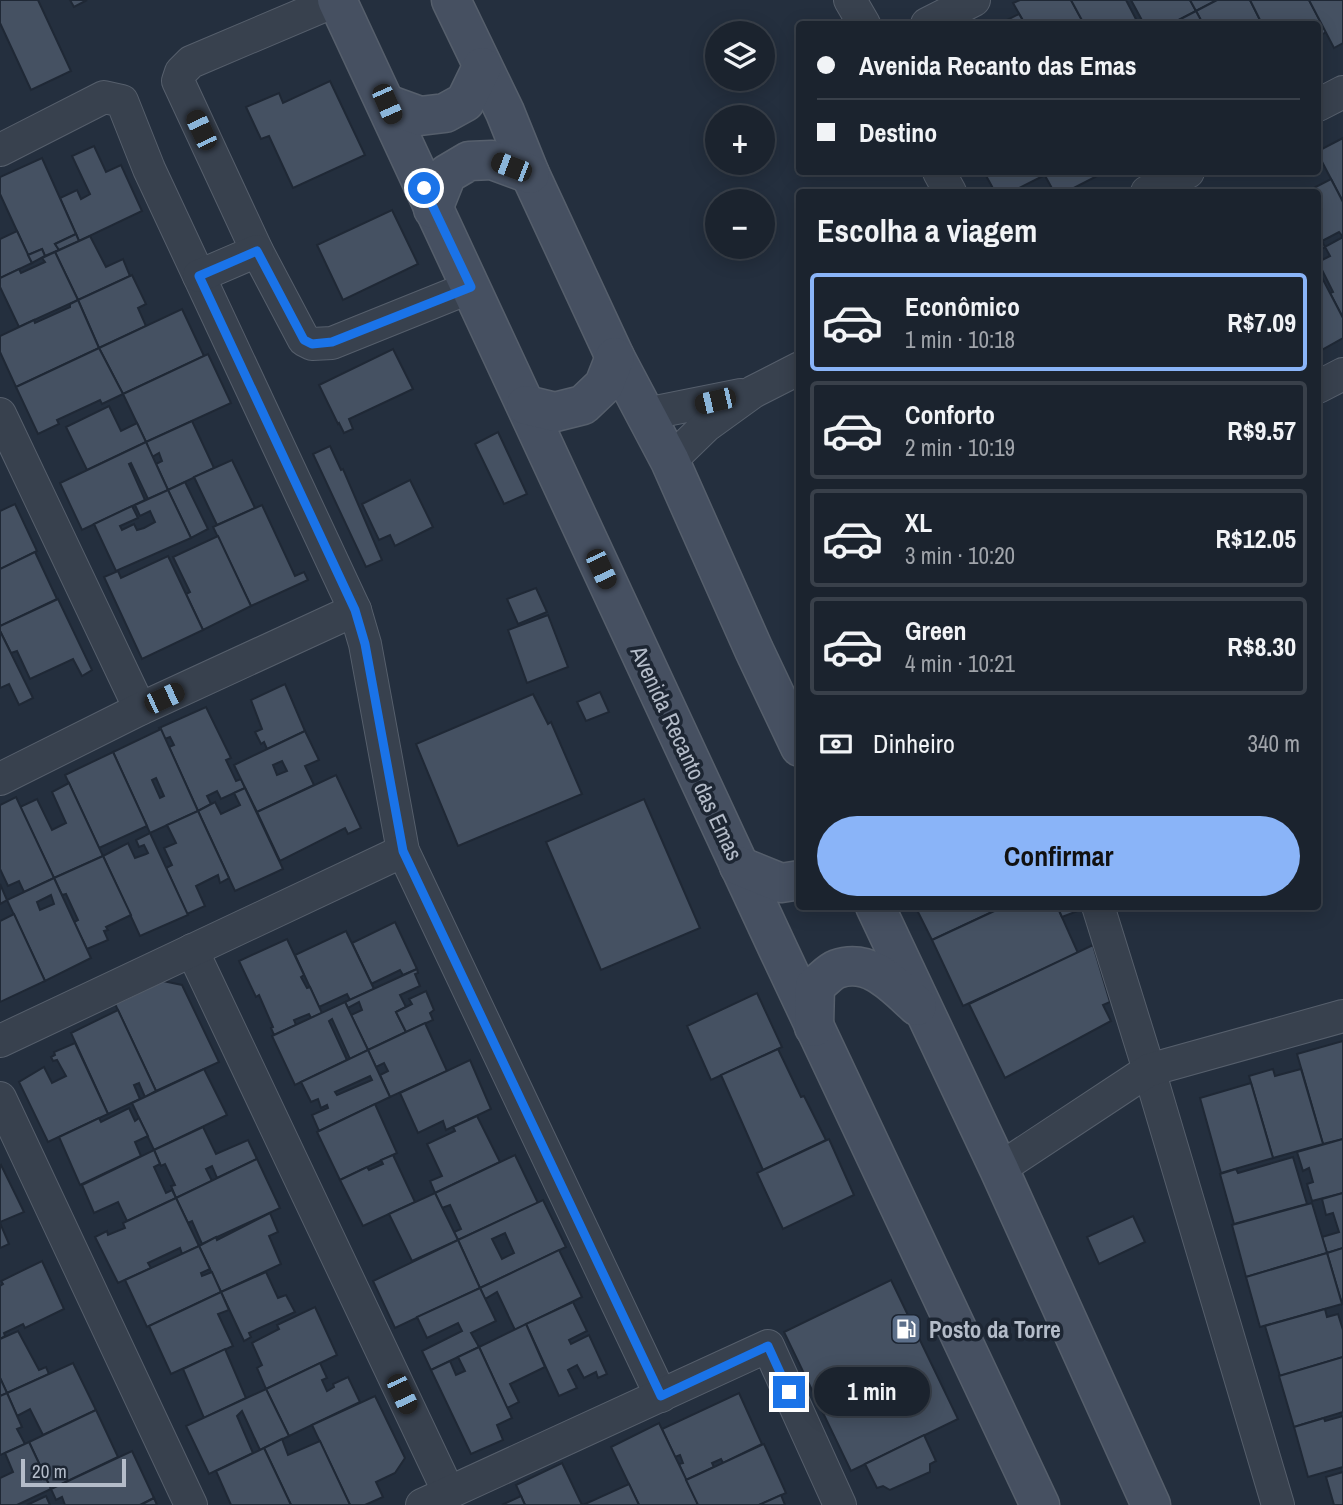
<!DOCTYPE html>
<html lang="pt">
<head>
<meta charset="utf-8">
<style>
  body { margin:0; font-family:"Archivo Narrow",sans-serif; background:#282f3a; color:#f1f3f6; height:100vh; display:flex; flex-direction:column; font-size:26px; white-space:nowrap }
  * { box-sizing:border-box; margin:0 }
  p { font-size:23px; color:#a0a4aa }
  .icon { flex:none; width:38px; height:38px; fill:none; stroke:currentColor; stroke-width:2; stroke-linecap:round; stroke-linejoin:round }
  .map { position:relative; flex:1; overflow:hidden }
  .drawer { position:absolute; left:796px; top:189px; width:525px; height:721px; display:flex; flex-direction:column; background:#1b232e; border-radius:7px; box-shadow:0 4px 18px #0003,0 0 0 2px #39404a }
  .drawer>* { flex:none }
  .banner { position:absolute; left:796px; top:21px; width:525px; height:154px; border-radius:7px; box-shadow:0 4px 18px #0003,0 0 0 2px #39404a; display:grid; align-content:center; height:154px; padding:0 21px; background:#1b232e }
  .fabs { position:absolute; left:705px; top:21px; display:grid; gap:14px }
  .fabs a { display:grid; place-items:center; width:70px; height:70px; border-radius:50%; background:#1b232e; box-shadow:0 4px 18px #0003,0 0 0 2px #39404a; font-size:35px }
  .scale { position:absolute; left:21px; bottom:18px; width:105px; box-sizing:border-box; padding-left:7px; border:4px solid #b4bcc9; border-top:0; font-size:19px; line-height:24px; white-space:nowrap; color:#b4bcc9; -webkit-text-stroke:5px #1d2633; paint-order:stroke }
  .end { position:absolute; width:32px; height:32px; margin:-16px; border:9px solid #1a73e8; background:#fff; box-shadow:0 0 0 4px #fff }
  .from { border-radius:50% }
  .bubble { position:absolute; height:49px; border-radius:24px; background:#1b232e; box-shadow:0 4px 18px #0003,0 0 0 2px #39404a; font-size:23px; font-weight:800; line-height:49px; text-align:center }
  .car { position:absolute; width:21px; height:42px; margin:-21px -10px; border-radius:9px; box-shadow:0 0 5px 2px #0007; background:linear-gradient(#222 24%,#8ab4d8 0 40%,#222 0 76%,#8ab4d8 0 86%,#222 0) }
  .banner b { display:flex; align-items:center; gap:24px; height:66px; font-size:26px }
  .banner b+b { border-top:2px solid #39404a }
  .banner i { width:18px; height:18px; background:#f1f3f6 }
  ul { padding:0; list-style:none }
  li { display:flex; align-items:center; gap:21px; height:98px; margin:0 14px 10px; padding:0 7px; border:4px solid #39404a; border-radius:7px }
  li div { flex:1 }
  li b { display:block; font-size:26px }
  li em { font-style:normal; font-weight:800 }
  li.selected { border-color:#8ab4f8 }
  li>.icon { width:63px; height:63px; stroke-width:1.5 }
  h2 { padding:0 21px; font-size:32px; line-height:84px }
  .pay { display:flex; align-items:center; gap:18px; height:77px; padding:0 21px; font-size:26px }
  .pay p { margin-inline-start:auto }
  .primary-button { display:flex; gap:14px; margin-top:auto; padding:14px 21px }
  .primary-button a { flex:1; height:80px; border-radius:42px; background:#8ab4f8; color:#111; font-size:28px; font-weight:800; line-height:80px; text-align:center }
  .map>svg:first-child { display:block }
  .building { fill:#455162; stroke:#1f2835; stroke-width:2; fill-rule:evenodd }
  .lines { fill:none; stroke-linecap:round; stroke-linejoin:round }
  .street-casing { stroke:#565f6c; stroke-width:34 }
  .secondary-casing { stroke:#565f6c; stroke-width:41 }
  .street { stroke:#38414e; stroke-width:32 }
  .secondary { stroke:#465061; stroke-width:38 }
  .route { stroke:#1a73e8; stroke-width:9 }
  .labels { text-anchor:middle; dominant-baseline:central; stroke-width:7; stroke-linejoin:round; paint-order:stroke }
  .street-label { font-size:23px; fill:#b4bcc9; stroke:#1d2633 }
  .poi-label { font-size:23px; font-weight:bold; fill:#b4bcc9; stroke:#1d2633; text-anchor:start }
</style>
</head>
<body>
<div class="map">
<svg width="1343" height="1505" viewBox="0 0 1343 1505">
  <rect width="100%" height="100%" fill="#242f3e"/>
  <g class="building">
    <polygon points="0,0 38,0 71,71 31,90 0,23"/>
    <polygon points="70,0 87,0 74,7"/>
    <polygon points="1020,0 1071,0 1084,24 1025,24 1013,3"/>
    <polygon points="1071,0 1126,0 1138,23 1141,20 1144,24 1084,24"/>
    <polygon points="1131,0 1190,0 1196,11 1171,24 1144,24"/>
    <polygon points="1190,0 1217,0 1196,11"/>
    <polygon points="1217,0 1250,0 1262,24 1203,24 1196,11"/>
    <polygon points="1250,0 1309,0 1326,32 1318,37 1318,24 1262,24"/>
    <polygon points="1309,0 1343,0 1343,43 1334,48"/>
    <polygon points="1196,11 1203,24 1171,24"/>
    <polygon points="1019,14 1025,24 999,24"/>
    <polygon points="330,81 365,155 293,188 269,136 261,139 246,107 279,93 283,103"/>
    <polygon points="1343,138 1343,202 1318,154 1318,151"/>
    <polygon points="94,146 106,172 121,165 142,211 79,241 60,198 77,190 81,199 90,194 72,156"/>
    <polygon points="42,158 76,234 55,244 59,250 45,256 42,249 28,255 0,194 0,177"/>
    <polygon points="984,172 1043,172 1045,175 1011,192 995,192"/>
    <polygon points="1043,172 1102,172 1103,173 1066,192 1054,192"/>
    <polygon points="1331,179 1343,202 1343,237 1339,232 1322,241 1325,247 1318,251 1318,192 1306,192"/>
    <polygon points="392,210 418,264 343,300 317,245"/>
    <polygon points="17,231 32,263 0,278 0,239"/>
    <polygon points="76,234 79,241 59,250 55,244"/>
    <polygon points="90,236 106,267 123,259 130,276 78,300 55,252"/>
    <polygon points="1343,237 1343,318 1330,293 1333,292 1318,262 1330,256 1325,247"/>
    <polygon points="42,249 45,256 32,263 28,255"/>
    <polygon points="55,252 78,300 19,327 0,287 0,278 19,269 21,273 45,262 42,258"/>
    <polygon points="1318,270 1343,318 1343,338 1318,352"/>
    <polygon points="132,275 146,304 138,308 146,326 99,348 78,300"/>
    <polygon points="78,300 99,348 16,387 0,352 0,336 34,320 35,323 70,307 70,304"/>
    <polygon points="182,309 204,356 123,394 99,348"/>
    <polygon points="99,348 123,394 102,404 100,400 57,420 59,424 38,434 16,387"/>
    <polygon points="393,349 413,389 349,419 353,429 344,433 339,423 338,424 319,385"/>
    <polygon points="208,354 231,403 146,442 123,394"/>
    <polygon points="109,406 121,431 137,423 146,442 87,470 66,427"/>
    <polygon points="192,421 214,468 168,490 156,464 162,461 159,453 152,457 146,442"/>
    <polygon points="498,432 527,494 504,504 475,444"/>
    <polygon points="146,442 168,490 148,499 131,463 129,464 145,500 82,530 60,483"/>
    <polygon points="330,446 341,470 343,469 382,560 366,567 313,454"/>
    <polygon points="232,460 255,508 217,525 194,477"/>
    <polygon points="410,480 433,527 395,546 390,535 379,540 362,504"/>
    <polygon points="185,482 208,529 191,538 168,490"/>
    <polygon points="168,490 191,538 116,571 94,524 132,506 138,518 120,526 122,530 134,524 137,530 144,528 155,522 150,511 140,516 135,505"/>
    <polygon points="15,504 37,551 0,569 0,511"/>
    <polygon points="262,505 295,576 304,572 308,580 251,606 213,527"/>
    <polygon points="218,536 251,606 203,630 186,594 190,592 173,557"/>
    <polygon points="35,552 57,599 0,626 0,569"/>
    <polygon points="168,556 203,630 142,659 104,577 118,571 121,578"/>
    <polygon points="536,588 547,612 518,624 507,599"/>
    <polygon points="58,599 92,670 82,676 73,659 30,679 17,651 11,653 0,631 0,626"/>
    <polygon points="548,615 568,667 527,683 508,630"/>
    <polygon points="0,631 33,698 19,705 9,684 0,688"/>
    <polygon points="285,684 305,731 267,749 264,742 261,744 255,732 262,729 251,700"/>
    <polygon points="600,692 609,712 586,721 577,702"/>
    <polygon points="533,694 548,724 551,722 582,794 458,846 416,744"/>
    <polygon points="206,707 231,758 226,760 236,781 241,779 245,788 221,799 217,791 207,796 211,804 198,811 169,747 174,745 170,737 165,739 159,728"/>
    <path d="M 161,729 L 198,811 L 150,833 L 113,752 ZM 156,778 L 164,796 L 160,798 L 152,780 Z"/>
    <path d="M 305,731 L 319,760 L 305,766 L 314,785 L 257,812 L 234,765 ZM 282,761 L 287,771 L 277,775 L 273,765 Z"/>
    <polygon points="113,752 147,826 99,848 65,775"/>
    <polygon points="336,775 361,828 348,834 345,828 280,861 257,812"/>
    <polygon points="69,783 103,856 54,878 20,807 37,799 52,830 66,823 52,792"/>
    <polygon points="245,788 283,869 235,891 198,811 215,802 221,814 240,805 234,793"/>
    <polygon points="16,797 54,878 24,892 19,881 8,886 0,869 0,805"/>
    <polygon points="644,799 700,928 601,970 546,842"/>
    <polygon points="198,811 229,878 220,883 218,875 196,886 205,906 187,914 166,868 172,865 164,848 176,843 167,825"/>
    <polygon points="150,833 188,915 140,936 103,856 128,843 135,858 146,854 148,853 144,845 139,847 136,840"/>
    <polygon points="103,856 131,915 106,927 108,930 104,931 108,940 87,949 74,922 78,920 66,894 62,895 54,878"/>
    <path d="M 54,878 L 91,958 L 45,981 L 7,900 ZM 51,895 L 54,904 L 40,910 L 37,902 Z"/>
    <polygon points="0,884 7,900 0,904"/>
    <polygon points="915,906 1005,906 932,940"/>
    <polygon points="1005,906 1057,906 1078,953 963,1006 932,940"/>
    <polygon points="1057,906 1082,906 1083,909 1062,917"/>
    <polygon points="14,914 45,981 0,1002 0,921"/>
    <polygon points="395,922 417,969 403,975 400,970 371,984 374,989 352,943"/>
    <polygon points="346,931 374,989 350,1000 347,994 319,1007 295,955"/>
    <polygon points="287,939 304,975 301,977 307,988 310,987 322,1013 311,1018 309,1014 294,1020 296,1025 274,1035 271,1028 273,1027 259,995 256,997 239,961"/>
    <polygon points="1093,945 1110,1002 1103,1005 1111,1021 1005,1078 969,1004"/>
    <polygon points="417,969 418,973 415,974 420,986 400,995 406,1007 396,1012 406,1032 368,1050 351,1015 362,1010 359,1002 348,1008 345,1002"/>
    <polygon points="163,981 182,985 219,1062 156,1091 115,1004"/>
    <polygon points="426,991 434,1010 430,1013 433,1020 406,1032 396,1012 412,1004 409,999"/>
    <polygon points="757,993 782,1047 711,1080 687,1026"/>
    <polygon points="345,1002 368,1050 350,1059 332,1019 329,1021 347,1060 295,1085 272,1036"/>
    <polygon points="118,1010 156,1091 145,1097 139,1083 134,1085 140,1099 108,1114 71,1033"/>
    <polygon points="425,1023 447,1071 390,1097 380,1075 388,1071 384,1063 376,1067 368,1050"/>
    <polygon points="1343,1041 1343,1139 1323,1144 1297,1054"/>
    <polygon points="75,1043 108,1114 48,1142 19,1082 44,1067 52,1083 66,1076 57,1060 53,1061 51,1057 55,1055 54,1052"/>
    <polygon points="778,1049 801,1097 804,1096 826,1140 763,1170 721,1075"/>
    <path d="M 368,1050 L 390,1097 L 319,1131 L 312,1115 L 328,1108 L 327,1105 L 321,1108 L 318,1099 L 311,1102 L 301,1082 ZM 370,1076 L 372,1080 L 337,1095 L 335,1092 Z"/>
    <polygon points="470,1060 491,1109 446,1130 443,1121 418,1133 400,1093"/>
    <polygon points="204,1069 227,1115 154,1150 132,1103"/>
    <polygon points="1273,1069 1275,1076 1301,1069 1323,1144 1273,1158 1249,1076"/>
    <polygon points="1251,1083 1273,1158 1221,1173 1200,1098"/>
    <polygon points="375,1104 397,1153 340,1180 317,1132"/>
    <polygon points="129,1108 135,1121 139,1118 148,1136 135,1142 141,1156 80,1185 59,1137 99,1118 101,1122"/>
    <polygon points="477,1116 500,1162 435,1193 430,1181 442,1176 427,1144 455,1131 453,1127"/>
    <polygon points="203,1127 216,1154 248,1140 257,1159 217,1178 212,1166 206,1169 212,1181 176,1198 171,1186 175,1185 165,1164 161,1166 154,1150"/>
    <polygon points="829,1139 854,1195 783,1229 757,1173"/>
    <polygon points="1343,1139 1343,1193 1312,1201 1307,1184 1313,1182 1309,1168 1303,1171 1297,1152"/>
    <polygon points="154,1150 160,1164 154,1167 166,1193 172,1190 176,1198 127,1221 118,1202 94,1213 82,1185"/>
    <polygon points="393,1155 415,1202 363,1226 340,1180 367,1167 369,1170 383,1164 381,1160"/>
    <polygon points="515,1155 538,1203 458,1240 454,1232 461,1229 450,1205 442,1208 435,1193"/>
    <polygon points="1293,1157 1307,1204 1234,1224 1220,1174 1236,1169 1238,1173"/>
    <polygon points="257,1159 280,1208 202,1244 192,1221 188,1223 176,1198"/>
    <polygon points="1,1165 24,1212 0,1222 0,1166"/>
    <polygon points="435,1193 458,1240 412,1261 389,1214"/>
    <polygon points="1343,1193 1343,1248 1327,1253 1322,1237 1339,1232 1333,1213 1326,1215 1322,1199"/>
    <polygon points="176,1198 199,1246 182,1254 180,1248 148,1263 151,1268 118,1283 95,1237 107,1231 108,1235 125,1228 123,1223"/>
    <path d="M 543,1200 L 566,1247 L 480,1288 L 458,1240 ZM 505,1233 L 514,1253 L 502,1259 L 492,1239 Z"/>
    <polygon points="1312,1203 1327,1253 1246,1277 1232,1225"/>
    <polygon points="270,1213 278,1232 269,1236 281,1264 221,1292 199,1246 216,1237 217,1240"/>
    <polygon points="1133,1216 1145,1242 1099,1264 1087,1237"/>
    <polygon points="0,1223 9,1244 0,1248"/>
    <polygon points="458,1240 480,1288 395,1328 373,1281"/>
    <polygon points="199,1246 210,1269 201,1273 202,1276 212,1272 221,1292 147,1327 125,1280"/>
    <polygon points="1343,1248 1343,1303 1342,1304 1327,1253"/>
    <polygon points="559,1250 582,1297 515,1330 497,1292 485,1299 480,1288"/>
    <polygon points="1327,1253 1342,1304 1260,1327 1246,1277"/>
    <polygon points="42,1261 64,1309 25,1328 23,1324 4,1333 5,1336 0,1339 0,1286 3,1284 1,1281"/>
    <polygon points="266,1272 278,1298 286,1295 295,1312 249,1333 251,1337 244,1341 221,1292"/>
    <polygon points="891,1280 958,1419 851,1471 784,1332"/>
    <polygon points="480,1288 496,1321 471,1333 479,1347 431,1370 422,1351 462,1331 458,1323 427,1338 417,1317"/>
    <polygon points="221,1292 229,1310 218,1314 233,1346 171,1374 149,1326"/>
    <polygon points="573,1302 587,1331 569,1340 571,1344 589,1335 607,1374 598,1378 596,1372 584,1378 577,1365 568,1370 577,1388 559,1396 526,1324"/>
    <polygon points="315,1307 337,1355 266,1389 257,1368 262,1365 252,1343 279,1329 277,1325"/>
    <polygon points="1325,1309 1327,1317 1338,1314 1343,1330 1343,1357 1280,1376 1265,1326"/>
    <polygon points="526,1324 545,1367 510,1384 519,1402 507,1408 479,1347"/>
    <polygon points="18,1331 39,1370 46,1367 49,1374 7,1393 0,1378 0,1339"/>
    <polygon points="479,1347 512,1418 497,1425 503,1440 471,1454 431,1370 450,1361 456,1375 465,1371 458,1357"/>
    <polygon points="225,1349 246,1398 204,1418 183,1369"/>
    <polygon points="1343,1357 1343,1412 1294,1427 1279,1376"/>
    <polygon points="73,1363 96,1410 43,1435 30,1409 17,1416 7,1393"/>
    <polygon points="320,1363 327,1378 322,1380 327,1391 334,1387 333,1384 348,1377 360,1402 289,1436 266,1389"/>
    <polygon points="0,1378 7,1393 0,1396"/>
    <polygon points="266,1389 289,1436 260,1450 242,1411 237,1416 253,1453 209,1474 186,1426"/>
    <polygon points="7,1393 22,1427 17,1429 25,1444 0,1455 0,1396"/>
    <polygon points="739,1393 762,1444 723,1463 721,1459 712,1463 714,1467 686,1480 679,1464 683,1463 680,1455 675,1457 662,1429"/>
    <polygon points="375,1396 405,1458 395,1473 376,1482 383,1497 365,1505 350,1505 312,1425"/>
    <polygon points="96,1410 118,1457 51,1489 29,1442"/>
    <polygon points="1343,1416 1343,1467 1308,1477 1294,1427 1324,1418 1325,1421"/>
    <polygon points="659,1423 698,1504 696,1505 639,1505 611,1447"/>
    <polygon points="924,1435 936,1461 930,1464 930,1472 890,1490 883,1486 877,1488 865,1464"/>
    <polygon points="282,1439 288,1455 320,1441 350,1505 291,1505 264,1448"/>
    <polygon points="29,1442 51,1489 17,1505 0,1505 0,1478 13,1472 5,1453"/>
    <polygon points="764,1444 786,1493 759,1505 698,1505 686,1480"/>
    <polygon points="264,1448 291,1505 231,1505 216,1471"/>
    <polygon points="132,1451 154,1498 140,1505 65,1505 62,1497 56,1500 51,1489"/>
    <polygon points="562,1463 582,1505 525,1505 516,1485"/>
    <polygon points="1343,1472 1343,1505 1334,1505 1326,1477"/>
    <polygon points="629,1484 639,1505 583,1505"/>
    <polygon points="781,1495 785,1505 759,1505"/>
    <polygon points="46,1496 50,1505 27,1505"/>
    <polygon points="521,1496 525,1505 502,1505"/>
    <polygon points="154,1498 157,1505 140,1505 141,1505"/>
  </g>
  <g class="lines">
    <g class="street-casing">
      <g id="street">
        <polyline points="337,0 191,62 181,72 178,81 257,251 304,340 312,344 332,343 471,287"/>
        <polyline points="850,0 864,24"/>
        <polyline points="927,24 974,0"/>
        <polyline points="1318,105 1343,92"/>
        <polyline points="0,150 104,97 122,101 149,169 355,610 365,644 403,851 661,1396"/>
        <polyline points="939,172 950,192"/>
        <polyline points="1147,192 1188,172"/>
        <polyline points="199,276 257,251"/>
        <polyline points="1318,387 1343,374"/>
        <polyline points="0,414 140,709"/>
        <polyline points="646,414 741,395"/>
        <polyline points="670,461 706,426 753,392 800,368"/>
        <polyline points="0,779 140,709 355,610"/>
        <polyline points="1098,906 1149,1070 1278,1505"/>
        <polyline points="192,950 449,1493"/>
        <polyline points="0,1041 403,851"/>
        <polyline points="0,1098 191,1505"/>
        <polyline points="999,1169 1149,1070 1343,1016"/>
        <polyline points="422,1505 768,1346 840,1505"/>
      </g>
    </g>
    <g class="secondary-casing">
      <g id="secondary">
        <polyline points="337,0 779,951 1040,1505"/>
        <polyline points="451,0 505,112 530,174 615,357 670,461 754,650 800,747"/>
        <polyline points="387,104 420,116 445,113 465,102 482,67"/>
        <polyline points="433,209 447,174 469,161 492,160 530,174"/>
        <polyline points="526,405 555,412 583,405 604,385 615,357"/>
        <polyline points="739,866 781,883 800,880"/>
        <polyline points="875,906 999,1169 1151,1505"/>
        <path d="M 814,1027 L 815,986 C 822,981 829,972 837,969 C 870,957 895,986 917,1006"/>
      </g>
    </g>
    <use href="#street" class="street"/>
    <use href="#secondary" class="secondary"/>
  </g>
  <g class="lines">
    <polyline class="route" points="424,188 471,287 332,342 312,344 304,340 257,251 199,276 355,610 365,644 403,851 661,1396 768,1346 789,1392"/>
  </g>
  <defs>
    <g id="fuel-square" transform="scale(1.575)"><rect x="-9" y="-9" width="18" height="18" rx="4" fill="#5c6f8a" stroke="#1d2633"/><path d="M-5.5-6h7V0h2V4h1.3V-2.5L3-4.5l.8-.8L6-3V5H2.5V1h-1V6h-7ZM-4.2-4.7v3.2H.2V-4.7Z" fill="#fff"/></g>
  </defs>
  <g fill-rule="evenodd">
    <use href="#fuel-square" x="906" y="1329"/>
  </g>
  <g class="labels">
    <g class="street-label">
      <text transform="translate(687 753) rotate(65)">Avenida Recanto das Emas</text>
    </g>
    <g class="poi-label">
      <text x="929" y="1329">Posto da Torre</text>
    </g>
  </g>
</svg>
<div class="fabs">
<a><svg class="icon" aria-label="layers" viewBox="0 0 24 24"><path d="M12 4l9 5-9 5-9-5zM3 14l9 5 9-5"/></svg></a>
<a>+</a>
<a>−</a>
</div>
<div class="scale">20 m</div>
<i class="end from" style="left:424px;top:188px"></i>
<i class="end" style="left:789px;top:1392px"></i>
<div class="bubble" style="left:814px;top:1367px;width:116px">1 min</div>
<i class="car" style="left:387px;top:104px;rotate:156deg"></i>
<i class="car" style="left:201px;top:130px;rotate:335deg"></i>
<i class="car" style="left:511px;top:167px;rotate:291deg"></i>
<i class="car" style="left:715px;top:401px;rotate:257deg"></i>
<i class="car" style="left:601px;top:569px;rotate:155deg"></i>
<i class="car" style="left:164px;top:698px;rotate:65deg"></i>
<i class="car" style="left:402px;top:1394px;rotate:155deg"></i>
<div class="banner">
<b><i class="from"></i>Avenida Recanto das Emas</b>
<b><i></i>Destino</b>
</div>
<section class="drawer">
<h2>Escolha a viagem</h2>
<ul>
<li class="selected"><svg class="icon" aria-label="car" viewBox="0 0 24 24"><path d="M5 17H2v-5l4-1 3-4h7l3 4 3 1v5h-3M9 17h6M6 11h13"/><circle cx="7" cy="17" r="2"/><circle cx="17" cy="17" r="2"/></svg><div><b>Econômico</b><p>1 min · 10:18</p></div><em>R$7.09</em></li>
<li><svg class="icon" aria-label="car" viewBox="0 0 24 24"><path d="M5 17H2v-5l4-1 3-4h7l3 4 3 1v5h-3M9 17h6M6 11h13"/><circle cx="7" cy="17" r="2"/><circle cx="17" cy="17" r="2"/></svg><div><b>Conforto</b><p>2 min · 10:19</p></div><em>R$9.57</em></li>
<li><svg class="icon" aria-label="car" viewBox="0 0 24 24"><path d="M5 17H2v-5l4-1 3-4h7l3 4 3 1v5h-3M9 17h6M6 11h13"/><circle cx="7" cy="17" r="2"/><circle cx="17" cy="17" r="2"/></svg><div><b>XL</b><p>3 min · 10:20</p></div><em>R$12.05</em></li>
<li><svg class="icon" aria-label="car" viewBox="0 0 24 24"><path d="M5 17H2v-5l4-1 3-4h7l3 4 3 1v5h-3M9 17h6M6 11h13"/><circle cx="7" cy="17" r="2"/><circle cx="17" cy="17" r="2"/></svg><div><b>Green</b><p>4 min · 10:21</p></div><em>R$8.30</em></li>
</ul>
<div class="pay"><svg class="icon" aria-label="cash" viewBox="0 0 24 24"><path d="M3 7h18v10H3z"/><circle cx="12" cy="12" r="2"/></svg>Dinheiro<p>340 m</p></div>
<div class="primary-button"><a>Confirmar</a></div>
</section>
</div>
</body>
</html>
